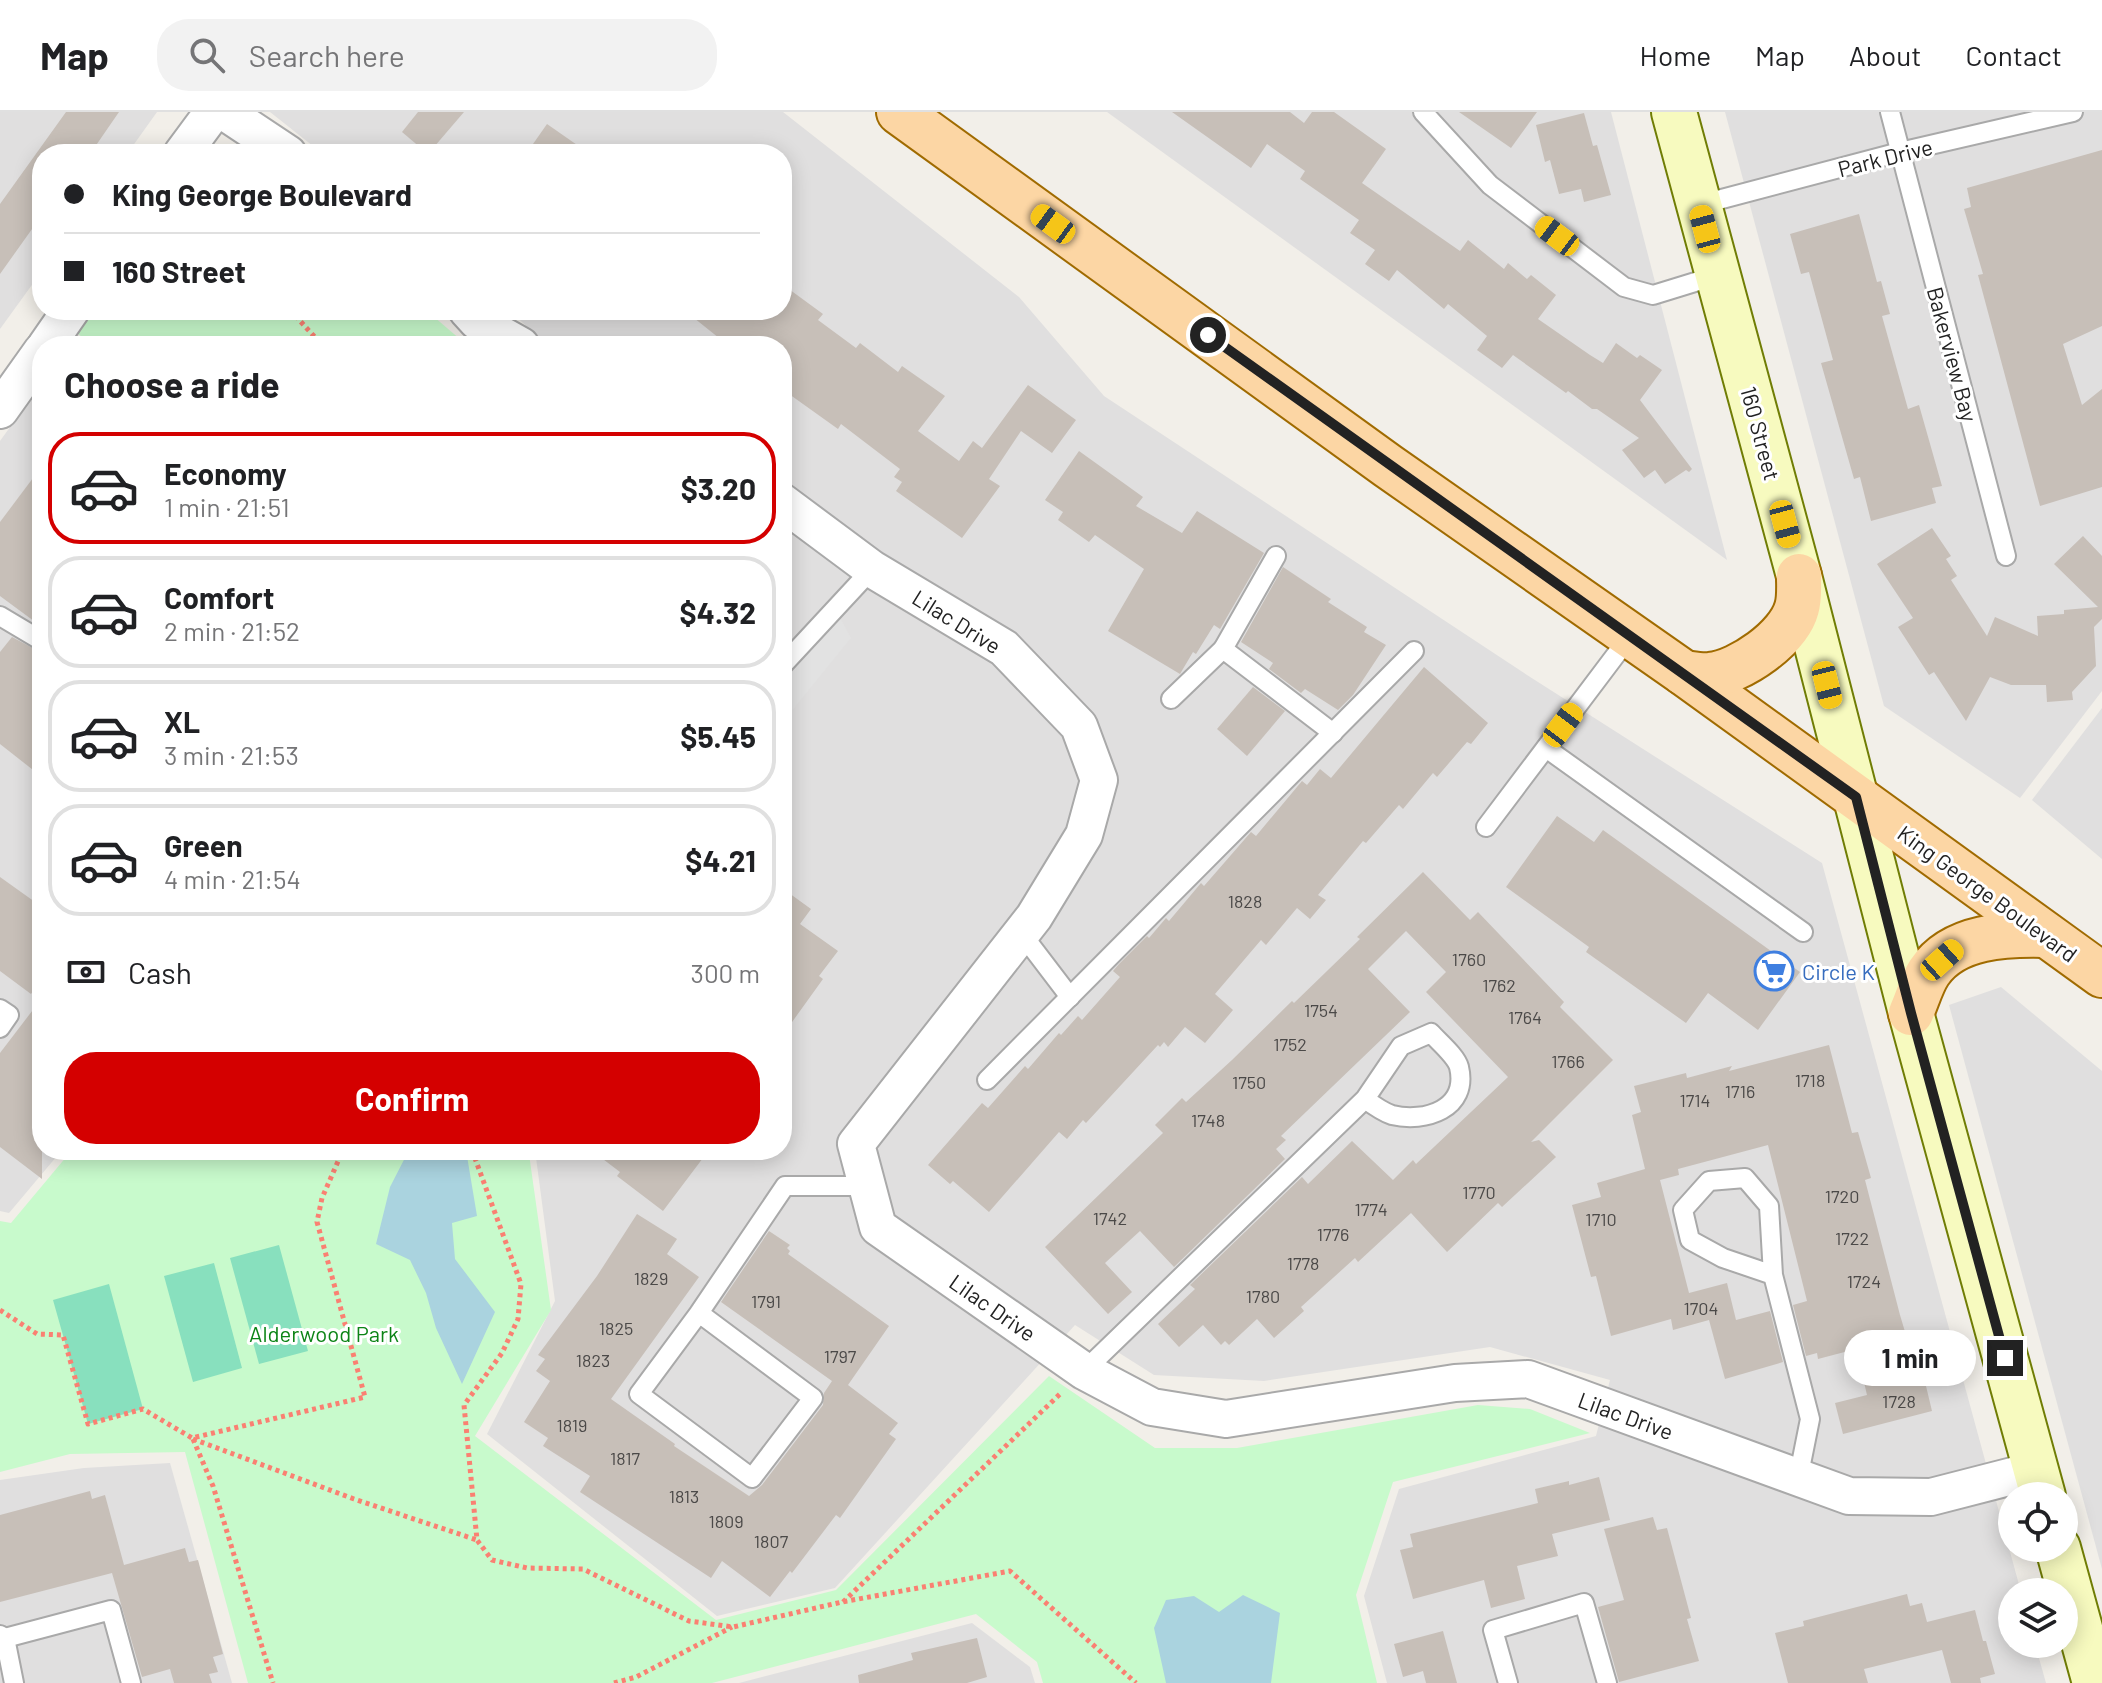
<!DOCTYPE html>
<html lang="en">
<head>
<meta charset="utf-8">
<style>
  body { margin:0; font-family:Barlow,sans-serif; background:#f2f2f2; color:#202124; height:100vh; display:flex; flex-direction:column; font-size:30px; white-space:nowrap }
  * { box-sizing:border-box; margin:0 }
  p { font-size:26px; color:#757577 }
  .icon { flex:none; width:44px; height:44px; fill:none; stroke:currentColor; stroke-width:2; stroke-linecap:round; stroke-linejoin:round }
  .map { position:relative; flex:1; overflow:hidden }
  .panel { position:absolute; left:32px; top:224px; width:760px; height:824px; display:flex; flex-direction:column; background:#fff; border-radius:32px; box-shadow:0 4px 20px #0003 }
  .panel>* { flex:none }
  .top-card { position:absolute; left:32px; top:32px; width:760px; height:176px; border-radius:32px; box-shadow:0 4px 20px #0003; display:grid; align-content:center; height:176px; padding:0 32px; background:#fff }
  .controls { position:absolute; left:1998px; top:1370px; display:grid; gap:16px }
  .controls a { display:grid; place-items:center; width:80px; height:80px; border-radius:50%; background:#fff; box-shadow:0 4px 20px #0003; font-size:40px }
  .end { position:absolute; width:36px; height:36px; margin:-18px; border:10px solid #222; background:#fff; box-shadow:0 0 0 4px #fff }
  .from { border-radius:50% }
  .bubble { position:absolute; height:56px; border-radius:28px; background:#fff; box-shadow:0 4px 20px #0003; font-size:26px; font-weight:700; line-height:56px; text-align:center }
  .car { position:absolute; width:24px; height:48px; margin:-24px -12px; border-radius:10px; box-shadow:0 0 6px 2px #0007; background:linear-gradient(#f5c518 24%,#345 0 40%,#f5c518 0 76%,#345 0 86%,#f5c518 0) }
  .top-card b { display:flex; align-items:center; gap:28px; height:76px; font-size:30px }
  .top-card b+b { border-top:2px solid #e0e0e0 }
  .top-card i { width:20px; height:20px; background:#202124 }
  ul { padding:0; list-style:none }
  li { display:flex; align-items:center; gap:24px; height:112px; margin:0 16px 12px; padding:0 16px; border:4px solid #e0e0e0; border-radius:32px }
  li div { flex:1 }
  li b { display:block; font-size:30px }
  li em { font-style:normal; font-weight:700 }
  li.current { border-color:#d40000 }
  li>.icon { width:72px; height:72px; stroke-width:1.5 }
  h2 { padding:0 32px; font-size:36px; line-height:96px }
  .pay { display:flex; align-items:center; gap:20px; height:88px; padding:0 32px; font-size:30px }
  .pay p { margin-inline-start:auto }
  .cta { display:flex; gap:16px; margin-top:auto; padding:16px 32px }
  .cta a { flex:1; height:92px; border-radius:32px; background:#d40000; color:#fff; font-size:32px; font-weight:700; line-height:92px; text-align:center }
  header { display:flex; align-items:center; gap:48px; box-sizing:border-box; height:112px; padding:0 40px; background:#fff; border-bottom:2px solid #e0e0e0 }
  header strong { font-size:38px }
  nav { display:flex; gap:44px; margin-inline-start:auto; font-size:28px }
  .search { width:560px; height:72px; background:#f2f2f2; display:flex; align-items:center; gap:20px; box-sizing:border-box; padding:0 28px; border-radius:32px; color:#757577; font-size:30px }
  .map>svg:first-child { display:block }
  .residential { fill:#e0dfdf }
  .park { fill:#c8facc }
  .pitch { fill:#88e0be }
  .parking { fill:#e2e2e2 }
  .water { fill:#aad3df }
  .building { fill:#c7bfb8 }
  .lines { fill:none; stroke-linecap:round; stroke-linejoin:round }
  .lane-casing { stroke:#a9a9a9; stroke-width:22 }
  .street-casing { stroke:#a9a9a9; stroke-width:40 }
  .secondary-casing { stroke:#707d05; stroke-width:48 }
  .primary-casing { stroke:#a06b00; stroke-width:48 }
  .path { stroke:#fa8072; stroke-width:5; stroke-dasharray:4 4; stroke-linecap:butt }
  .lane { stroke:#fff; stroke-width:18 }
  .street { stroke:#fff; stroke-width:36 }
  .secondary { stroke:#f7fabf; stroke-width:44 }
  .primary { stroke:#fcd6a4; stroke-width:44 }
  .route { stroke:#222; stroke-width:10 }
  .labels { text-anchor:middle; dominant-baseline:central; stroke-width:6; stroke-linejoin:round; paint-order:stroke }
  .number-label { font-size:18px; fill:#4b4948 }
  .street-label { font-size:22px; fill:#222; stroke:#fff }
  .shop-label { font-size:22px; fill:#366cbe; stroke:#fff; text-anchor:start }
  .park-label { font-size:22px; fill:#0c8416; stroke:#fff }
</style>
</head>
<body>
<header>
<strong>Map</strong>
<div class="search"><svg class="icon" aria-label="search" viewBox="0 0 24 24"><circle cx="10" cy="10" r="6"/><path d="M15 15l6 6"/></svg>Search here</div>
<nav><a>Home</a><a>Map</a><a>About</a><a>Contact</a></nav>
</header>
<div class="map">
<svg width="2102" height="1571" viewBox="0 0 2102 1571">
  <rect width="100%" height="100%" fill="#f2efe9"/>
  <g class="residential">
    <polygon points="0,0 157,0 127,42 42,42 42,159 0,217"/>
    <polygon points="270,0 783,0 1019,185 1104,284 1527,563 1822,751 2021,1480 2012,1480 2012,1532 2035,1532 2046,1571 1387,1571 1364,1484 1399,1377 1596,1324 1610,1268 1490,1235 1264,1269 1154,1263 1075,1213 835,1476 717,1504 487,1322 555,1189 535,1038 782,1038 782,234 548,234 509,198 782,198 782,42 323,42"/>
    <polygon points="1107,0 1611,0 1727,448"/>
    <polygon points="1725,0 2102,0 2102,579 2020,686 1884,594"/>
    <polygon points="42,271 42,1038 62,1038 9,1101 0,1099 0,329"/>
    <polygon points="2102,596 2102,747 2032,688"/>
    <polygon points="2001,875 2102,959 2102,1457 1949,893"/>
    <polygon points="170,1351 232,1571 0,1571 0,1368 84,1356"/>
    <polygon points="972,1511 1030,1555 1035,1571 739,1571"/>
  </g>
  <g class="park">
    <polygon points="91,198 426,198 468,234 92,234 75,219"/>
    <polygon points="72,1038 524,1038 529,1042 551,1198 475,1324 716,1508 836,1478 1049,1264 1155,1336 1237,1336 1478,1293 1530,1297 1590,1321 1393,1370 1356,1483 1377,1571 1043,1571 1037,1550 976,1502 712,1571 248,1571 185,1340 70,1342 0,1360 0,1109 11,1111"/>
  </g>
  <g class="pitch">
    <polygon points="279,1133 308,1239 259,1252 230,1146"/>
    <polygon points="214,1151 242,1256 193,1270 164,1164"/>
    <polygon points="109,1172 143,1297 88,1312 53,1188"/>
  </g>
  <polygon class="parking" points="838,502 851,526 782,611 782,572"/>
  <g class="water">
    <polygon points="409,1038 466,1038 477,1104 452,1111 455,1147 495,1200 462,1272 436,1216 426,1181 410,1148 376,1132 390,1075"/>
    <polygon points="1243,1483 1280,1501 1271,1571 1166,1571 1154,1516 1166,1488 1194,1484 1219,1500"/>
  </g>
  <g class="building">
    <polygon points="66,0 119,0 90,42 42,42 42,103 0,162 0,92"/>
    <polygon points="418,0 464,0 428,42 402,20"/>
    <polygon points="1172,0 1290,0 1304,11 1312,0 1334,0 1386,37 1362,71 1460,139 1468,128 1504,157 1508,151 1527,167 1531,163 1556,183 1538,207 1590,243 1603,251 1616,231 1637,246 1640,243 1662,258 1640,288 1692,357 1689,360 1686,358 1665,372 1655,358 1644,366 1622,338 1639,326 1597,297 1592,297 1568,279 1566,281 1513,243 1502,256 1477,238 1487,224 1448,192 1444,197 1397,158 1389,169 1365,152 1375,138 1350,121 1359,108 1300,67 1305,59 1267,32 1251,56"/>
    <polygon points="1459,0 1537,0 1511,36"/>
    <polygon points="1584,1 1593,34 1597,33 1611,83 1584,90 1581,77 1559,82 1550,48 1545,50 1536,13"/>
    <polygon points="547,12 590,42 526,42"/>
    <polygon points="2102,38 2102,214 2063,232 2082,293 2102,277 2102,375 2040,394 1978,163 1983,162 1964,97 1971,95 1967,76"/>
    <polygon points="1859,102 1877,170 1881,169 1890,202 1882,204 1908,297 1919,293 1942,374 1932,376 1936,391 1871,409 1860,365 1854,367 1821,251 1833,248 1809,160 1801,162 1790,122"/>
    <polygon points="782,172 823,202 818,208 856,236 860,231 898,260 902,254 945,284 918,319 959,349 973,329 982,336 1028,273 1076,308 1052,341 1021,319 989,367 1000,374 962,426 896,379 902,370 894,365 900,357 841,312 838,317 782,277 782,234 729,234 684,198 782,198"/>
    <polygon points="1079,339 1143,385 1136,394 1182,421 1197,399 1264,441 1220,517 1214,513 1196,542 1193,540 1180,562 1108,519 1144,457 1095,423 1089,430 1058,408 1063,400 1045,388"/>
    <polygon points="42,354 42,515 0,484 0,410"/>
    <polygon points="1932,416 1951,444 1946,447 1957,464 1951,468 1987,524 1995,505 2038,524 2037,504 2064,502 2064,498 2098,495 2054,452 2083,424 2102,444 2102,507 2094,515 2096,554 2072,580 2073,588 2047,590 2046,573 2011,573 1990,565 1966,609 1934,560 1929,563 1898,515 1913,506 1877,452"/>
    <polygon points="1283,455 1331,487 1328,490 1367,515 1364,520 1386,533 1353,583 1338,598 1305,577 1301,581 1269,557 1273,551 1241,530"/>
    <polygon points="12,525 42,541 42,665 0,632 0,540"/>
    <polygon points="1424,555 1488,611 1471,632 1467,630 1437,665 1433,661 1403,697 1399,693 1366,731 1363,729 1318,783 1326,788 1310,807 1297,796 1266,833 1261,828 1215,882 1233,898 1205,931 1185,915 1168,935 1164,930 1160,935 1158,933 1086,1011 1083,1008 1067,1027 1059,1020 989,1100 953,1069 950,1072 928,1053 982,991 988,996 1025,954 1028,957 1059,921 1061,923 1078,904 1082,908 1120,865 1113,859 1119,852 1147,824 1149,826 1166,806 1169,809 1201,771 1204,774 1251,720 1256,724 1302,669 1307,673 1320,657 1331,666"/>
    <polygon points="1253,575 1285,599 1247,644 1217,617"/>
    <polygon points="1557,704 1594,730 1603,718 1800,860 1758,918 1708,881 1686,911 1586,840 1589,835 1506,775"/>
    <polygon points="1423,760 1470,808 1478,800 1564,890 1560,895 1613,948 1531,1030 1539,1028 1556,1045 1502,1095 1498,1091 1447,1140 1411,1101 1358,1150 1355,1146 1301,1195 1304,1199 1274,1226 1257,1207 1229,1233 1225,1229 1221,1233 1203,1213 1179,1235 1158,1212 1195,1177 1190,1173 1302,1065 1308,1072 1352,1029 1393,1068 1413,1048 1416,1052 1508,965 1426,880 1446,860 1406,819 1368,857 1410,900 1281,1024 1286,1028 1276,1037 1285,1047 1174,1155 1140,1119 1105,1151 1132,1180 1108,1202 1045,1135 1163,1021 1155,1013 1182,986 1186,990 1232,948 1292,889 1294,891 1360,827 1357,825"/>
    <polygon points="0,765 42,795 42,866 31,882 0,859"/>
    <polygon points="782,776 811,797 800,812 838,839 819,864 823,867 782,924"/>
    <polygon points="42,886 42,1067 0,1035 0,941"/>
    <polygon points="1829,933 1852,1021 1858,1020 1871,1066 1865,1068 1900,1203 1914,1250 1920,1249 1932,1299 1843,1322 1835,1291 1867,1283 1856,1237 1818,1247 1817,1241 1806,1244 1793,1193 1807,1189 1768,1033 1678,1057 1679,1063 1660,1068 1689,1181 1727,1171 1736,1208 1770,1199 1783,1250 1725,1267 1709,1208 1673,1218 1671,1207 1611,1224 1596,1164 1591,1165 1572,1093 1601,1085 1597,1071 1645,1057 1632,1003 1641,1000 1634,974 1686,961 1687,966 1732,954 1729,959"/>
    <polygon points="591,1038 709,1038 663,1099 617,1064 620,1060"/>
    <polygon points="637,1102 677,1127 667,1142 699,1165 611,1287 675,1332 674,1334 749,1384 762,1373 823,1293 824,1281 832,1269 721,1190 769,1119 790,1133 787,1136 790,1139 788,1142 889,1214 848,1273 898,1311 889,1322 896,1327 840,1406 836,1403 792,1461 790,1459 770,1485 722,1449 711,1466 580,1380 590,1364 543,1334 548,1326 524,1310 550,1269 536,1259 545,1247 538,1243 597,1164"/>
    <polygon points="1599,1365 1610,1408 1552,1422 1558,1444 1517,1454 1525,1487 1491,1496 1484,1468 1413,1487 1400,1438 1413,1435 1410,1422 1538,1391 1535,1377 1569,1369 1569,1373"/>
    <polygon points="90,1379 92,1387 105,1383 124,1453 185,1436 189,1450 198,1448 223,1542 213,1545 218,1560 209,1562 212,1571 174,1571 170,1557 142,1565 112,1461 0,1490 0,1403"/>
    <polygon points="1653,1405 1657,1418 1667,1416 1691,1506 1687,1507 1699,1549 1619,1570 1598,1495 1624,1488 1604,1417"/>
    <polygon points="1907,1482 1910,1494 1922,1491 1927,1510 1975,1498 1983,1529 1986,1529 1995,1562 1980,1566 1981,1571 1951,1571 1942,1538 1864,1557 1868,1571 1788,1571 1775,1521 1804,1514 1803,1509"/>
    <polygon points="1443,1519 1457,1571 1426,1571 1423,1559 1403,1565 1394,1532"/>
    <polygon points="977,1526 987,1565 967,1571 859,1571 858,1563 913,1548 911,1541"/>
  </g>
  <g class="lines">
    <g class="lane-casing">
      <g id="lane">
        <polyline points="1423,0 1490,73 1624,175 1653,183 1718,163"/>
        <polyline points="1890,0 2006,444"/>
        <polyline points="1699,93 1900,40 2073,0"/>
        <polyline points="1276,444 1223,537 1333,621"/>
        <polyline points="0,504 42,529"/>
        <polyline points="782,554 872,457"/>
        <polyline points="1171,587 1223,537"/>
        <polyline points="1546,636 1803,820"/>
        <polyline points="1486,715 1630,524"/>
        <polyline points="1022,822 1070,885"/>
        <polyline points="0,897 9,903 0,916"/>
        <polyline points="987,968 1414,539"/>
        <polyline points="1773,1163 1723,1146 1690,1128 1683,1098 1709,1069 1745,1066 1769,1094 1773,1163 1810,1307 1798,1367"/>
        <polyline points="699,1201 813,1286 752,1366 639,1282 699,1201 785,1074 867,1074"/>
        <path d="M 1084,1259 L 1365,987 L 1401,934 L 1431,921 C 1439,930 1456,944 1459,955 C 1469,997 1425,1011 1392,1003 C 1383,1000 1373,993 1365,987"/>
        <polyline points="0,1523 5,1526 14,1571"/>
        <polyline points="5,1526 111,1498 131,1571"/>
        <polyline points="1508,1571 1493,1518 1584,1491 1607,1571"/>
      </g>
    </g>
    <g class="street-casing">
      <g id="street">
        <polyline points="225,0 288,42"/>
        <polyline points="182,42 213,0"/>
        <polyline points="467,198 477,209 521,234"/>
        <polyline points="46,234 71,198"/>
        <polyline points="0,298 42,239"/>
        <polyline points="782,390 872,457 1004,536 1079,614 1099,668 1084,723 1034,805 856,1032 878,1115 1084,1259 1152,1295 1226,1307 1455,1271 1528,1267 1849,1384 1931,1385 2036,1358"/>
      </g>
    </g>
    <g class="secondary-casing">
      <g id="secondary">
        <polyline points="1674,0 1799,464 1911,901 2043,1384"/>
        <polyline points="2058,1436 2095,1571"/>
      </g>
    </g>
    <g class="primary-casing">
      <g id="primary">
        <polyline points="899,0 1388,354 1684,561 2102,863"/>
        <path d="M 1684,561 C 1692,562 1702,564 1710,563 C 1740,560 1789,526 1797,496 C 1800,486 1799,474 1799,464"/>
        <path d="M 1911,901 C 1917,888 1921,872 1929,860 C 1954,823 2007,822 2046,823"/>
      </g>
    </g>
    <g class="path">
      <polyline points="290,198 323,234"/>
      <polyline points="472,1038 521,1172 518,1207 502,1241 464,1293 477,1428 492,1448 527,1456 583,1457 689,1509 733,1515 842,1490 1010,1459 1136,1571"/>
      <polyline points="0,1198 37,1222 63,1223 88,1312 143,1297 192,1326 365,1285 317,1110 322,1086 343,1038"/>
      <polyline points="193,1327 354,1387 477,1428"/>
      <polyline points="193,1327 213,1374 273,1571"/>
      <polyline points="843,1490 1060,1282"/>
      <polyline points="614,1571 636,1565 732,1515"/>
    </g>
    <use href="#lane" class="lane"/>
    <use href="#street" class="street"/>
    <use href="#secondary" class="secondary"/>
    <use href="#primary" class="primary"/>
  </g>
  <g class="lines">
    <polyline class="route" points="1208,223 1856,685 1911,901 2005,1246"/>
  </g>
  <defs>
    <g id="supermarket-ring" transform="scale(2)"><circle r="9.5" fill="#fff" stroke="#3f7fe0" stroke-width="1.5"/><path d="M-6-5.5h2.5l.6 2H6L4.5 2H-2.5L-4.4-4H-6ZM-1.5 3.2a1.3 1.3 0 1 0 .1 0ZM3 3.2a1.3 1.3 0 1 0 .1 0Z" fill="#3f7fe0"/></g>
  </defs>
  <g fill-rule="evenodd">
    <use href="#supermarket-ring" x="1774" y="859"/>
  </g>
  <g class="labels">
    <g class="number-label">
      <text x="1245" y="789">1828</text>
      <text x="1469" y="847">1760</text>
      <text x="1499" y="873">1762</text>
      <text x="1321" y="898">1754</text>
      <text x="1525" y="905">1764</text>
      <text x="1290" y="932">1752</text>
      <text x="1568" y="949">1766</text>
      <text x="1810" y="968">1718</text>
      <text x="1249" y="970">1750</text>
      <text x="1740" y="979">1716</text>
      <text x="1695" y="988">1714</text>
      <text x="1208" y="1008">1748</text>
      <text x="1479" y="1080">1770</text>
      <text x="1842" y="1084">1720</text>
      <text x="1371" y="1097">1774</text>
      <text x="1110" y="1106">1742</text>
      <text x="1601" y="1107">1710</text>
      <text x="1333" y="1122">1776</text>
      <text x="1852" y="1126">1722</text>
      <text x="1303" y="1151">1778</text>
      <text x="651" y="1166">1829</text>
      <text x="1864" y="1169">1724</text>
      <text x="1263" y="1184">1780</text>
      <text x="766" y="1189">1791</text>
      <text x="1701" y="1196">1704</text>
      <text x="616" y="1216">1825</text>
      <text x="840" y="1244">1797</text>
      <text x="593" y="1248">1823</text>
      <text x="1899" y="1289">1728</text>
      <text x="572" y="1313">1819</text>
      <text x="625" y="1346">1817</text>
      <text x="684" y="1384">1813</text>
      <text x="726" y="1409">1809</text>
      <text x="771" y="1429">1807</text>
    </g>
    <g class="street-label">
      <text transform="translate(1885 45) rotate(-14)">Park Drive</text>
      <text transform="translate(1953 242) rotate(75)">Bakerview Bay</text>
      <text transform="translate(1761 321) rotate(75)">160 Street</text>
      <text transform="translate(957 509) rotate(32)">Lilac Drive</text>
      <text transform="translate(1988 781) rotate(36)">King George Boulevard</text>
      <text transform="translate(993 1195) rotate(35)">Lilac Drive</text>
      <text transform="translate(1626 1303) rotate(20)">Lilac Drive</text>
    </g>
    <g class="shop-label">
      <text x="1802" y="859">Circle K</text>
    </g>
    <g class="park-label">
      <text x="324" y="1221">Alderwood Park</text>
    </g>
  </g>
</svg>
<div class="controls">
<a><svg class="icon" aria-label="locate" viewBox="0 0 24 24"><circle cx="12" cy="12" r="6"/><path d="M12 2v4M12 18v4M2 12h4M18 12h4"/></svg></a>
<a><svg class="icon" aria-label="layers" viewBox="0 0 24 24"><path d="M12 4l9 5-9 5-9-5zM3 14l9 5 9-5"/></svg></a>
</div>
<i class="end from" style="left:1208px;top:223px"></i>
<i class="end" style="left:2005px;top:1246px"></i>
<div class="bubble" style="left:1844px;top:1218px;width:132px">1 min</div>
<i class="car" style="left:1053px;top:112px;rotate:306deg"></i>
<i class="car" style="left:1705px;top:117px;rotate:345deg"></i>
<i class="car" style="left:1557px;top:124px;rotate:307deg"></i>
<i class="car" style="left:1785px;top:412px;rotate:165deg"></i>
<i class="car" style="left:1827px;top:573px;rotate:166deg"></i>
<i class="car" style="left:1563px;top:613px;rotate:37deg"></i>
<i class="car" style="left:1942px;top:848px;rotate:48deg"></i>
<div class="top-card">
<b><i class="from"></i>King George Boulevard</b>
<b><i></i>160 Street</b>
</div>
<section class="panel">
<h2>Choose a ride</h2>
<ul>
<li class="current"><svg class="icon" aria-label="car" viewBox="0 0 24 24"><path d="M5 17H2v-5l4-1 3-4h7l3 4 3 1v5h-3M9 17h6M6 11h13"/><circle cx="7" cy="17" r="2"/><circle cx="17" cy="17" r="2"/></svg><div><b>Economy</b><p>1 min · 21:51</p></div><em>$3.20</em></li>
<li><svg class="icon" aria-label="car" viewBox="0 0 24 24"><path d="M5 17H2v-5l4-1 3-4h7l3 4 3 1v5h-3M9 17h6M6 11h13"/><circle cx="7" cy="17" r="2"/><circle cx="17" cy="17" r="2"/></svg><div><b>Comfort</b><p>2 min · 21:52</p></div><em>$4.32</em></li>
<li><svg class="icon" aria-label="car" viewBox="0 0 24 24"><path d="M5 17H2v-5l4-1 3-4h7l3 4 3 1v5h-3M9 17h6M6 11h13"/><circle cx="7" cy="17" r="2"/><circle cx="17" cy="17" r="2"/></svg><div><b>XL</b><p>3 min · 21:53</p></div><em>$5.45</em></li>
<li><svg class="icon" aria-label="car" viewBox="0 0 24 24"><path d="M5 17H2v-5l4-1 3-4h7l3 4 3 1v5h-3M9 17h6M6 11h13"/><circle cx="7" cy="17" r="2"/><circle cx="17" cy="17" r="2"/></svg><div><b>Green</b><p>4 min · 21:54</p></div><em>$4.21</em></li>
</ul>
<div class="pay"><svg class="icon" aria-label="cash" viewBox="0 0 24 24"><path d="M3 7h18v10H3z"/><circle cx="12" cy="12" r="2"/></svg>Cash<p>300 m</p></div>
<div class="cta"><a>Confirm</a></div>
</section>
</div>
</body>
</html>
